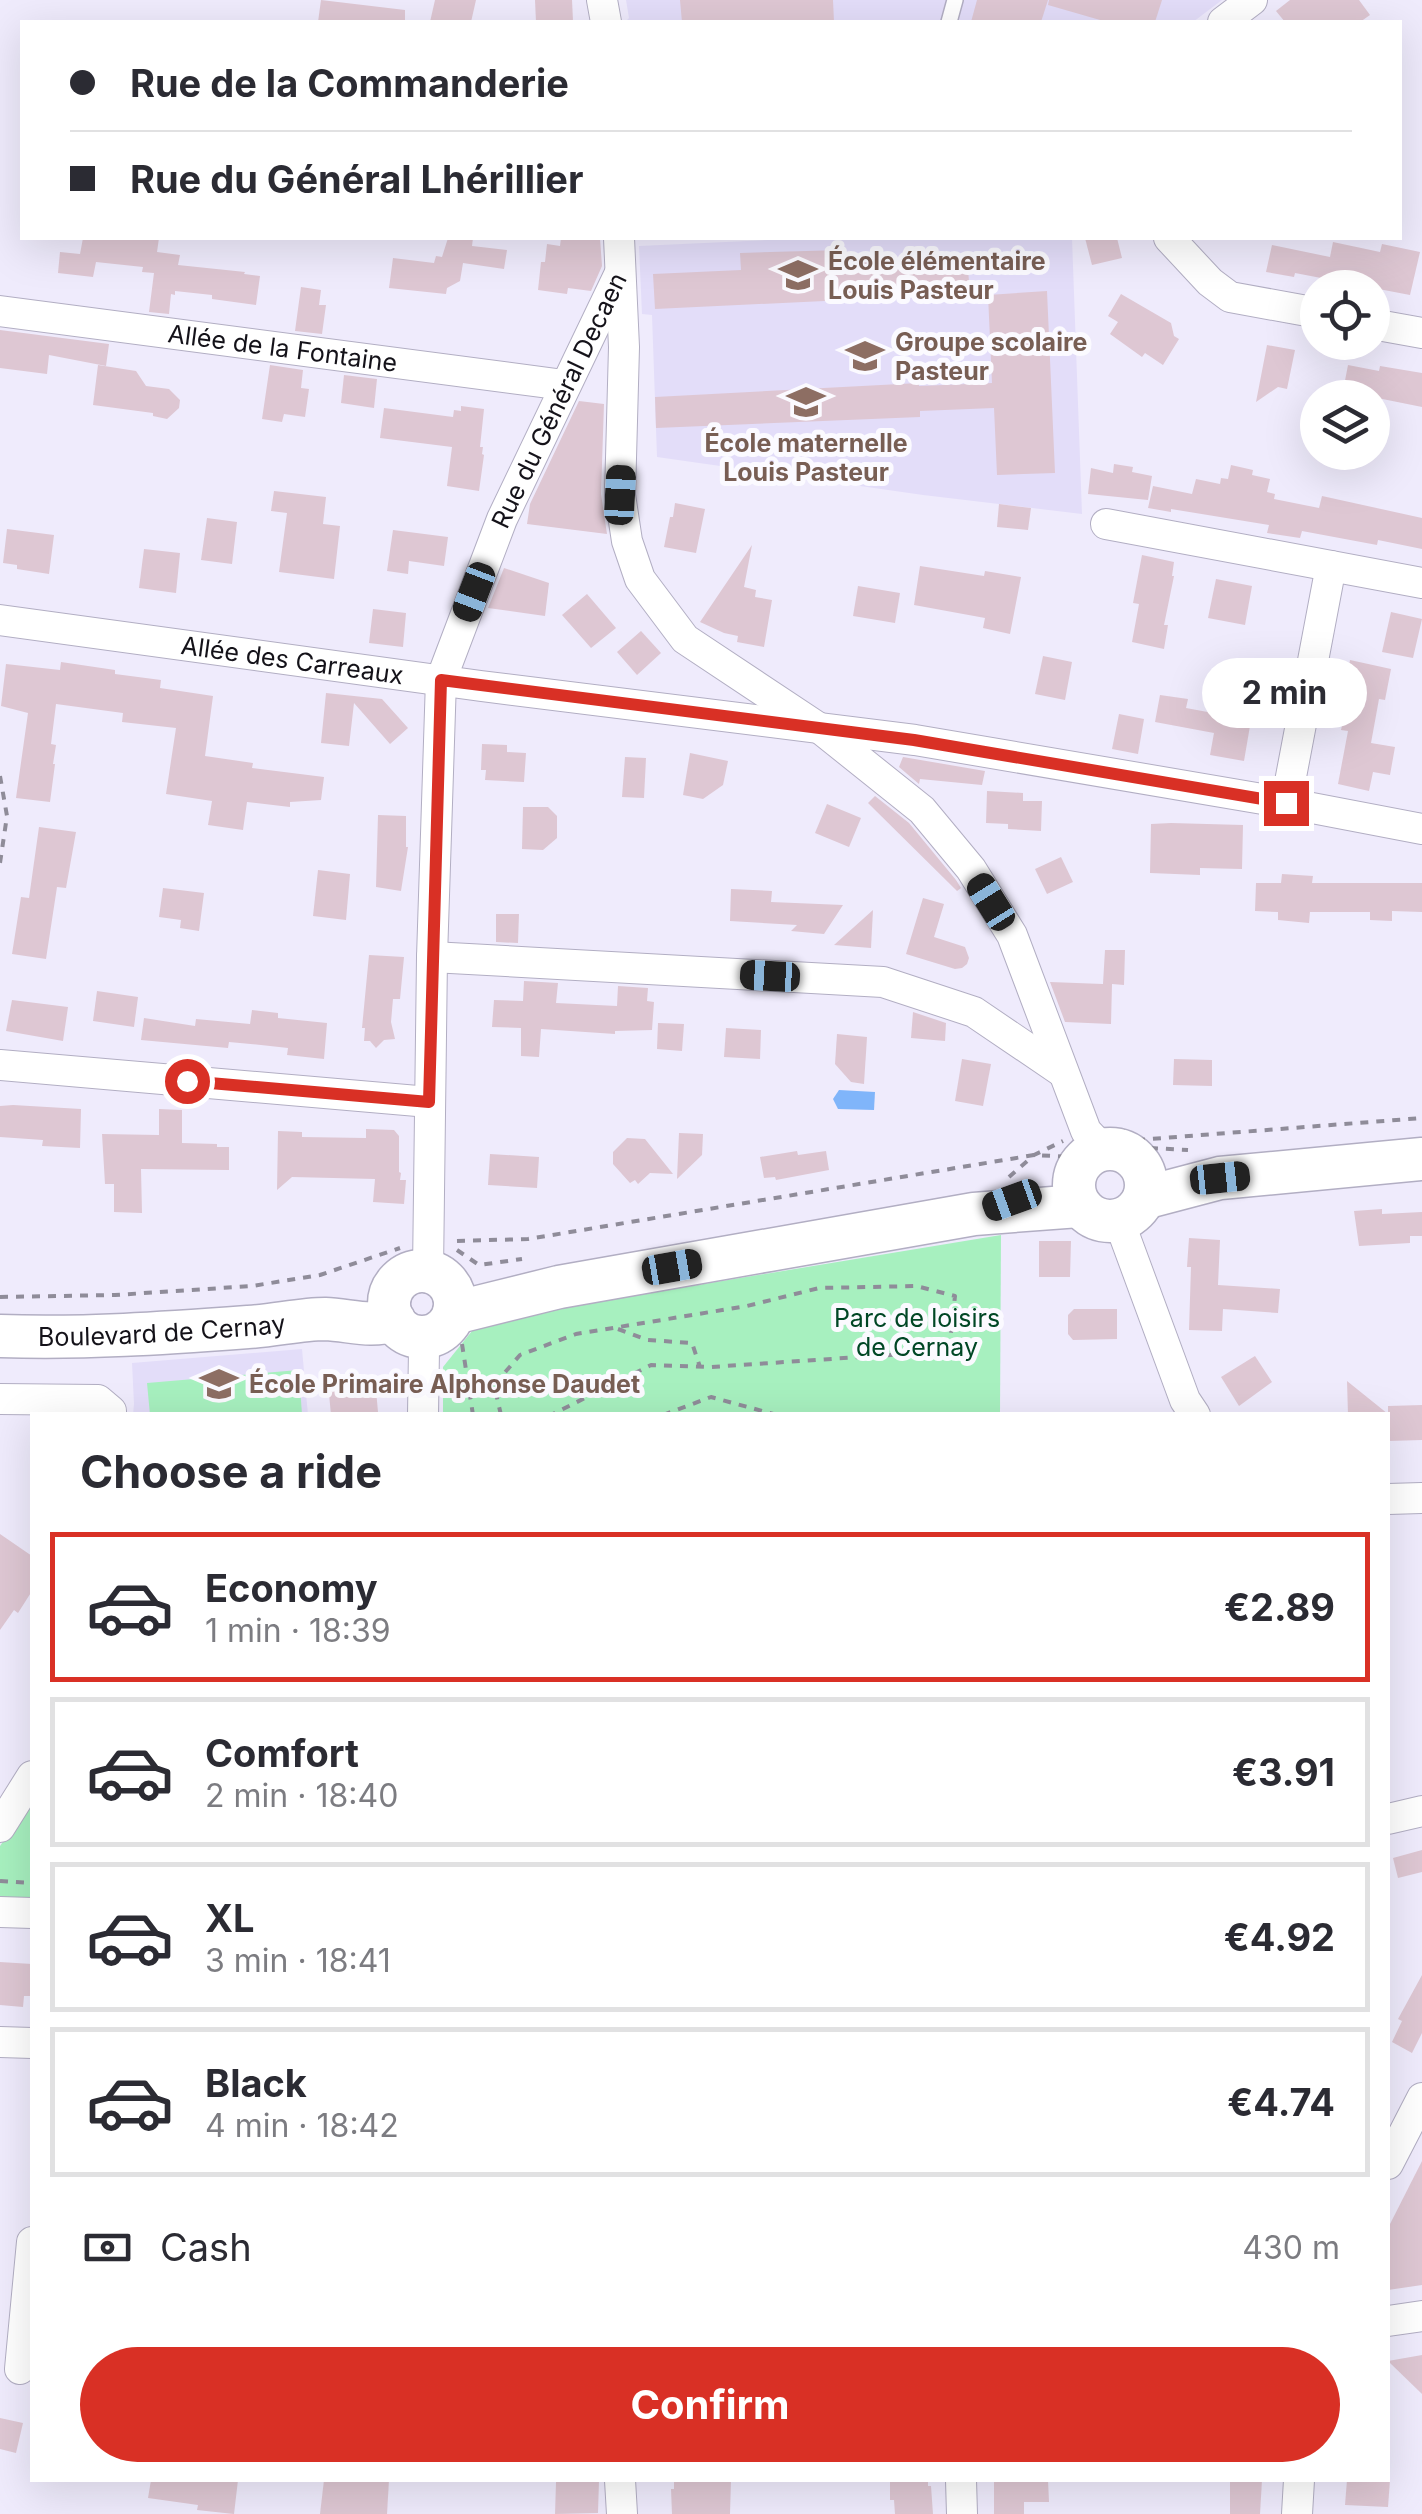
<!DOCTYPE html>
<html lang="en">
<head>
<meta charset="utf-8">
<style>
  body { margin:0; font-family:Inter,sans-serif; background:#f7f7f7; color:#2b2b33; height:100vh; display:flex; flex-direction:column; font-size:38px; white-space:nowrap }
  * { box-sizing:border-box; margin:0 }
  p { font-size:32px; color:#7c7c81 }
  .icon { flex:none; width:55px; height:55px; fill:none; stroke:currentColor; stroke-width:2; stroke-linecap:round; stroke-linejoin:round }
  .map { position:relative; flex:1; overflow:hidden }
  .details { position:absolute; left:30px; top:1412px; width:1360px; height:1070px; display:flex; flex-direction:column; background:#fff; border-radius:0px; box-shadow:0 10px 40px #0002 }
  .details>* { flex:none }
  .guide { position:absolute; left:20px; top:20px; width:1382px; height:220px; border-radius:0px; box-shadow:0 10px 40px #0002; display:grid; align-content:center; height:220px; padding:0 50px; background:#fff }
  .controls { position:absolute; left:1300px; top:270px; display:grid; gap:20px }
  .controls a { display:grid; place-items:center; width:90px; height:90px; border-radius:50%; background:#fff; box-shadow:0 10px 40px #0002; font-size:50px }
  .end { position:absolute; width:45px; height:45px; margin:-22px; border:12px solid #d93025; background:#fff; box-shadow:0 0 0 5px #fff }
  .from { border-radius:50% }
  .bubble { position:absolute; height:70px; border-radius:35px; background:#fff; box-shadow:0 10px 40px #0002; font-size:32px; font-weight:700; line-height:70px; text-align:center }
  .car { position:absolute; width:30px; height:60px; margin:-30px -15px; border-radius:12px; box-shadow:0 0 8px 2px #0007; background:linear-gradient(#222 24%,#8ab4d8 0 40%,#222 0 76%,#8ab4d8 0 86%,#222 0) }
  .guide b { display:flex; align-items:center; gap:35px; height:95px; font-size:38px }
  .guide b+b { border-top:2px solid #e1e1e2 }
  .guide i { width:25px; height:25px; background:#2b2b33 }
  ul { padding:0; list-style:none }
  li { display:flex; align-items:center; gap:30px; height:150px; margin:0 20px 15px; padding:0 30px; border:5px solid #e1e1e2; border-radius:0px }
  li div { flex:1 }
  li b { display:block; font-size:38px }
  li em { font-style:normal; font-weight:700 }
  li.current { border-color:#d93025 }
  li>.icon { width:90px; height:90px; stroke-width:1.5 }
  h2 { padding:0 50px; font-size:45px; line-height:120px }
  .pay { display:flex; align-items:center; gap:25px; height:110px; padding:0 50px; font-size:38px }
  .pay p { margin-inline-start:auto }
  .cta { display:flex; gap:20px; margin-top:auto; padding:20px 50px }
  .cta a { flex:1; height:115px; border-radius:60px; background:#d93025; color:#fff; font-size:40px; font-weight:700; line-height:115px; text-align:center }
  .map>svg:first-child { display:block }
  .built { fill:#e3ddf9 }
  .green { fill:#a7f0bf }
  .water { fill:#80b5fa }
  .building { fill:#dec7d3 }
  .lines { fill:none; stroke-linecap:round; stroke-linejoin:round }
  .lane-casing { stroke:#b2aec3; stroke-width:18 }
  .street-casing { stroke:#b2aec3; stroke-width:32 }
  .secondary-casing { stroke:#b2aec3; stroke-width:45 }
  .path { stroke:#8f8c99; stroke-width:4; stroke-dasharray:8 8; stroke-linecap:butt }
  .lane { stroke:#fff; stroke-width:15 }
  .street { stroke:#fff; stroke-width:30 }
  .secondary { stroke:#fff; stroke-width:42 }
  .route { stroke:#d93025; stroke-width:12 }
  .labels { text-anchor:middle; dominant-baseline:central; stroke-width:10; stroke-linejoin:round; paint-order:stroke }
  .education-label { font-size:25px; font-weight:bold; fill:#785e54; stroke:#fbfaff; text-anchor:start }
  .street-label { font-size:25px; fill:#141219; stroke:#fbfaff }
  .park-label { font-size:25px; fill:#004725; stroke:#fbfaff }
</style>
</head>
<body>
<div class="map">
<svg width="1422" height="2514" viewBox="0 0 1422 2514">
  <rect width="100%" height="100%" fill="#efebfc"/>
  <g class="built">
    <polygon points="626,0 1222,0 1193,22 625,22 629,18"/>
    <polygon points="813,238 1072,238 1082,514 923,495 657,457 652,315 642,314 639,246"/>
    <polygon points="302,1349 308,1415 133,1415 134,1404 132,1363"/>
  </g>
  <g class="green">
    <polygon points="1001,1235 1000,1415 443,1415 443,1367 480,1321"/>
    <polygon points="299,1370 302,1415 150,1415 147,1383"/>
    <polygon points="32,1800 32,1899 0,1900 0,1846"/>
  </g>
  <polygon class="water" points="839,1090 875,1092 874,1110 838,1109 833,1099"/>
  <g class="building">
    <polygon points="321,0 405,10 405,22 318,22"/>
    <polygon points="435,0 476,0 471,22 430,22"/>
    <polygon points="535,0 572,0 573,21 536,22"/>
    <polygon points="680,0 833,0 834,22 682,22"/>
    <polygon points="977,0 1048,0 1041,22 971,22"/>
    <polygon points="1049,0 1162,0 1155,22 1107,22 1048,5"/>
    <polygon points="1290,0 1359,0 1370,15 1360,22 1285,22 1276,11"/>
    <polygon points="83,238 159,238 157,252 180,255 178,265 245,272 244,274 260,276 256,305 212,299 212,295 175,291 175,295 171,294 169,314 149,312 154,273 142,272 143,267 96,262 93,277 58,273 60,252 80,254"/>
    <polygon points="448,238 473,238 472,246 507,250 504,269 463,263 460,281 447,288 446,294 389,288 393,258 434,263 436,256 442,257"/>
    <polygon points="561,238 600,238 602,266 591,291 568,288 567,294 538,290 541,262 545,262 547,244 560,246"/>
    <polygon points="1085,238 1117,238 1122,258 1092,265"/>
    <polygon points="1333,242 1380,252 1382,244 1420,252 1410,295 1295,273 1294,277 1266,272 1272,245 1330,257"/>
    <polygon points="842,250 842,263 967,257 970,294 655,309 653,274 741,270 740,253"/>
    <polygon points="301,287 321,290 319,305 326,305 322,334 295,331"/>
    <polygon points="1047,291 1055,473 997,475 994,408 920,411 920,417 656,428 655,397 919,383 919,386 992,383 988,295"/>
    <polygon points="1121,294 1171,323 1174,336 1179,339 1163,365 1145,353 1142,357 1110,334 1118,322 1108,316"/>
    <polygon points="0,330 109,344 106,366 49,355 47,374 0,368"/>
    <polygon points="1267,345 1295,350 1287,389 1278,387 1256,402"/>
    <polygon points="98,365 136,371 146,386 169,389 180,400 179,408 167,419 153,416 153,413 93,405"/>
    <polygon points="270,365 303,370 301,388 309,389 305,417 284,414 282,422 262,419"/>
    <polygon points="1348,365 1379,371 1380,366 1422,373 1422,407 1343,391"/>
    <polygon points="344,375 377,379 374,408 341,403"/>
    <polygon points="579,401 604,404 601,494 607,534 527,524 530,504"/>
    <polygon points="461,406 484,409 480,447 483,447 482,454 484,455 479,491 447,486 452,447 380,438 384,408 453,417 454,410 461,411"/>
    <polygon points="1114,464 1133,467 1132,472 1152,476 1148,500 1088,494 1091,468 1113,473"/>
    <polygon points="1231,465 1253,470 1252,475 1270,479 1267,492 1275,494 1274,499 1319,508 1322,496 1422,518 1422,549 1378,540 1377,545 1302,531 1300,538 1267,533 1269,525 1171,509 1171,512 1148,508 1153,486 1192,494 1196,479 1220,484 1221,478 1228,479"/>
    <polygon points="274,491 326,497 323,524 340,526 334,579 279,572 287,513 271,511"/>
    <polygon points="675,503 705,509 696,553 664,547 670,517 673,517"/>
    <polygon points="999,504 1031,508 1028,530 997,527"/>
    <polygon points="207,518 237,522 232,564 201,560"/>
    <polygon points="7,529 54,535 49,574 17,569 17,565 3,563"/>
    <polygon points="393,530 448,537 444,566 409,561 408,574 387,571"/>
    <polygon points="752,545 744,587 756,590 755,597 772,600 764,647 737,642 738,636 724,633 700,622"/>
    <polygon points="144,549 180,553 176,593 139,588"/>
    <polygon points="1142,555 1174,562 1172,576 1174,576 1164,625 1168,625 1164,649 1132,642 1139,604 1133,603"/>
    <polygon points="920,566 984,576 985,571 1021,577 1010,634 983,628 985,618 914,605"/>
    <polygon points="504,568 549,583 545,616 488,608"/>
    <polygon points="1216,579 1252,586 1245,625 1208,618"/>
    <polygon points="858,586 900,593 895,623 853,616"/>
    <polygon points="587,594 616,628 591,648 562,615"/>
    <polygon points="373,609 406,613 403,647 369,643"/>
    <polygon points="1391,612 1422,619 1413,658 1382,652"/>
    <polygon points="641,631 661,653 637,675 617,652"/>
    <polygon points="1043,656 1072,662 1065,700 1035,694"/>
    <polygon points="1350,660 1391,669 1385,700 1379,699 1371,743 1395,747 1390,775 1373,772 1369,791 1338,784 1348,731 1341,730 1350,690 1345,689"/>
    <polygon points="61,662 115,670 115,674 161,680 160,688 213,696 205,756 253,763 252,768 324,777 321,800 290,802 290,807 247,802 243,830 208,825 212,801 166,794 176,728 122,722 123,713 56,704 51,744 56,745 53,764 55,764 50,802 16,798 28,713 1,706 6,664 60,670"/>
    <polygon points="1249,675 1272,680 1267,705 1244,701"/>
    <polygon points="326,693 382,699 408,728 390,744 354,703 349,746 321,743"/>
    <polygon points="1160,695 1188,699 1186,708 1251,720 1244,761 1210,755 1214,733 1155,722"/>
    <polygon points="1119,714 1144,719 1138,754 1112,749"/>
    <polygon points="482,744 507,745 507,752 526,753 524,782 485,780 486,770 481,770"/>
    <polygon points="690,753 728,761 723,785 703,799 683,795"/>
    <polygon points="625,757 646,758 644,798 622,797"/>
    <polygon points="903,757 985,771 982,785 920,779 919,784 899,767"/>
    <polygon points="987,791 1023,793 1023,801 1042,801 1041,831 1008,829 1008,824 986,823"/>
    <polygon points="875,796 909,823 956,880 961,888 957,891 868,803"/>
    <polygon points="827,804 861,818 849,847 815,833"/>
    <polygon points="523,807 548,807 557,816 557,838 543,850 522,849"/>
    <polygon points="378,815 406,816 406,847 408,847 401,891 376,887"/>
    <polygon points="1171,823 1243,825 1242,869 1200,868 1200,875 1150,873 1151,824"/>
    <polygon points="39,827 76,832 66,888 57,887 46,959 12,954 21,897 29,898"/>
    <polygon points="1061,857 1073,882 1047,894 1035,869"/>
    <polygon points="318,870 350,874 346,920 313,916"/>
    <polygon points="1282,874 1313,876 1312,883 1422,883 1422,912 1392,911 1392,921 1370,920 1370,912 1310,912 1309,923 1278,920 1278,912 1255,911 1256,883 1281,883"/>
    <polygon points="163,888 204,893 199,931 180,928 181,920 159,917"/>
    <polygon points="731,889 772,891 771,902 843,905 824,934 791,931 797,925 730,921"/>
    <polygon points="923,898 944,904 934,937 965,947 969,958 967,964 962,968 955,969 906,954"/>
    <polygon points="873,910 871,948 834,945"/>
    <polygon points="496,914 519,914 518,943 496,942"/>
    <polygon points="1105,950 1125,950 1124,985 1112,984 1111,1024 1065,1022 1050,982 1103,984"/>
    <polygon points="369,955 404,957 400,999 393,999 391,1022 395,1039 384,1040 376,1048 370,1041 364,1041 365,1028 362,1028"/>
    <polygon points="524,981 558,983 556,1003 617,1006 618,986 648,988 647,1001 654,1002 652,1030 615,1031 615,1034 541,1029 539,1057 521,1056 521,1028 492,1027 494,1000 523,1001"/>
    <polygon points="97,991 138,997 134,1027 93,1021"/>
    <polygon points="12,1000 68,1007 63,1041 6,1031"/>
    <polygon points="252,1010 278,1013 278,1018 327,1023 324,1059 287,1055 288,1048 261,1045 229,1042 228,1048 141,1040 144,1018 195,1026 196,1019 250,1024"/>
    <polygon points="913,1012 946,1023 945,1041 911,1038"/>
    <polygon points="658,1023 684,1024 682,1051 657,1049"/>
    <polygon points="726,1028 761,1030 760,1059 724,1057"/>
    <polygon points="837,1034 867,1037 864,1084 851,1082 835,1064"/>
    <polygon points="962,1059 991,1064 983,1106 955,1101"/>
    <polygon points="1174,1059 1212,1060 1212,1086 1173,1085"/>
    <polygon points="13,1105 81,1109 80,1148 42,1146 43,1140 0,1137 0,1106"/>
    <polygon points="159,1109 182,1110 182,1143 217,1144 217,1147 229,1147 229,1170 141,1169 142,1213 114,1212 114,1184 105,1184 102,1134 159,1135"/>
    <polygon points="366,1129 394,1130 399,1136 399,1172 401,1173 400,1180 406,1180 404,1204 373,1202 375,1179 292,1177 277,1190 278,1131 302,1132 302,1137 366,1138"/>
    <polygon points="679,1133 703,1134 702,1155 677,1179"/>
    <polygon points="627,1138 645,1139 673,1174 650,1173 638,1184 635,1180 630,1183 613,1164 613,1152"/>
    <polygon points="797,1151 798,1155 826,1151 829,1170 776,1180 775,1177 764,1178 760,1157"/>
    <polygon points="490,1154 539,1157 537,1188 488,1185"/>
    <polygon points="1382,1209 1382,1214 1422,1212 1422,1236 1410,1236 1410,1243 1359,1246 1354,1211"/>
    <polygon points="1189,1238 1220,1240 1218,1285 1280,1289 1278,1313 1223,1309 1222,1331 1189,1330 1191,1267 1187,1267"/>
    <polygon points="1039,1241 1071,1241 1070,1277 1039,1277"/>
    <polygon points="1074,1309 1117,1309 1117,1339 1073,1340 1068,1334 1068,1315"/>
    <polygon points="1255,1356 1272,1382 1239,1406 1221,1377"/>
    <polygon points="353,1381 354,1392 376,1390 378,1412 331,1415 328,1383"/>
    <polygon points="1347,1381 1388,1414 1388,1406 1422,1405 1422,1440 1388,1441 1388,1415 1348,1415"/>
    <polygon points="0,1534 32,1556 32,1591 18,1613 14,1610 0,1630"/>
    <polygon points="1422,1850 1422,1872 1398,1878 1393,1858"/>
    <polygon points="0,1962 32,1964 32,1996 24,1996 23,2007 0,2005"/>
    <polygon points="1422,1975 1422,2033 1412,2053 1392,2042 1402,2021 1398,2019"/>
    <polygon points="1422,2161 1422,2285 1388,2290 1388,2228"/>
    <polygon points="1422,2355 1422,2394 1388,2361"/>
    <polygon points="0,2418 23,2423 16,2453 0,2449"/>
    <polygon points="151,2480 238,2480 234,2514 197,2510 198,2505 148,2498"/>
    <polygon points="324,2480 389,2480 387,2514 320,2514"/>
    <polygon points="565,2480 599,2480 598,2513 555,2514 556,2482"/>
    <polygon points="674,2480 731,2480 730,2514 672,2514 671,2489 674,2489"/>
    <polygon points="890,2480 928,2481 928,2486 931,2486 933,2514 895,2514 894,2500 890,2500"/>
    <polygon points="994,2480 1048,2480 1049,2502 1024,2502 1024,2514 994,2514"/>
    <polygon points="1230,2480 1262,2480 1260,2514 1230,2514"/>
    <polygon points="1347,2480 1390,2480 1388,2507 1345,2505"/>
  </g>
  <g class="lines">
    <g class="lane-casing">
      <polyline id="lane" points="949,22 955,0"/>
    </g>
    <g class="street-casing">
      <g id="street">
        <polyline points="602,0 606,22"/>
        <polyline points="1223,22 1252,0"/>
        <polyline points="619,238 624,347 620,495 627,541 640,579 685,639 822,730 922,810 971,869 1012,935 1086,1131 1104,1150"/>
        <polyline points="1169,238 1210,282 1230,297 1318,313"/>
        <path id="s1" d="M 0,311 L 564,385"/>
        <polyline points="1372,324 1422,333"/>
        <polyline points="1106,524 1422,583"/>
        <path id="s2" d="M 0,620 L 481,686 L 915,740 L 1286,803 L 1422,829"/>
        <polyline points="1286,803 1331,566"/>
        <polyline points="432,957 883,982 974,1012 1061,1071"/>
        <polyline points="0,1065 429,1102"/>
        <polyline points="1119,1221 1185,1400 1195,1415"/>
        <path id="s3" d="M 428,1271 L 432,957 L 441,680 L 502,519 L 619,275"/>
        <polyline points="0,1399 98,1400 111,1411 111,1415"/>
        <polyline points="423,1415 424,1349 429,1335"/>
        <polyline points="1388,1499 1422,1498"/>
        <polyline points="1388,1819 1422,1811"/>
        <polyline points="0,1827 32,1776"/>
        <polyline points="0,1912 32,1913"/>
        <polyline points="0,2042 32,2043"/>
        <polyline points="1388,2164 1422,2098"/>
        <polyline points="1388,2321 1422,2316"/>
        <polyline points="20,2369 32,2242"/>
        <polyline points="620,2480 622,2514"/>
        <polyline points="961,2480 962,2514"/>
        <polyline points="1297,2514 1299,2480"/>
      </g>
    </g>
    <g class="secondary-casing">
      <g id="secondary">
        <circle cx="1110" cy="1185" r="36"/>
        <polyline points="1144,1198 1220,1178 1422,1159"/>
        <circle cx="422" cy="1304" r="33"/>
        <polyline points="454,1313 559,1287 974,1214 1079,1206"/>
        <path id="s4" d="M 0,1336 C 83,1339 166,1333 248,1327 C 273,1326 300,1319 325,1319 C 350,1320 370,1328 394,1320"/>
      </g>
    </g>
    <g class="path">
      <polyline points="0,776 7,816 0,863"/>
      <polyline points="1123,1131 1149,1148 1188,1150"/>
      <polyline points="1137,1140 1422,1118"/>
      <polyline points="1009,1177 1034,1155 1063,1141"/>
      <polyline points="457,1241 528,1239 1034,1155 1071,1157"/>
      <polyline points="457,1250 479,1265 522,1259"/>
      <polyline points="0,1297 115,1295 252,1286 320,1275 400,1248"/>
      <polyline points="618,1329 648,1340 692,1343 700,1367"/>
      <polyline points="462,1344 473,1415"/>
      <polyline points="501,1415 494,1385 520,1355 576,1334 747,1306 819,1288 916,1286 955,1296 949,1351 711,1367 651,1365 551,1415"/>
      <polyline points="663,1415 711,1397 777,1415"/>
      <polyline points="0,1881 32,1883"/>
    </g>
    <use href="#lane" class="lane"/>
    <use href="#street" class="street"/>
    <use href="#secondary" class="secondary"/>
  </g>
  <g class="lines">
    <polyline class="route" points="187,1081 429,1102 441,680 914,740 1286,803"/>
  </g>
  <defs>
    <g id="school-bare" transform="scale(3)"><path d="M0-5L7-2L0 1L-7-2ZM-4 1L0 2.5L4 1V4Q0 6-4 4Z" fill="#8d6e63" stroke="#fbfaff" stroke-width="2.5" paint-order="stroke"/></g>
  </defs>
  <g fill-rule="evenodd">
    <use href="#school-bare" x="798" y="275"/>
    <use href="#school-bare" x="865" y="356"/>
    <use href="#school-bare" x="806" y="402"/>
    <use href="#school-bare" x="219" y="1384"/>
  </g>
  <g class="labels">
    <g class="education-label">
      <text x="828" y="261">École élémentaire<tspan x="828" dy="29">Louis Pasteur</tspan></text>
      <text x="895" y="342">Groupe scolaire<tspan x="895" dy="29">Pasteur</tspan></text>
      <text x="806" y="443" text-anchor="middle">École maternelle<tspan x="806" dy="29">Louis Pasteur</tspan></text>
      <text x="249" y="1384">École Primaire Alphonse Daudet</text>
    </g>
    <g class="street-label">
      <text stroke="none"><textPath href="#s1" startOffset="285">Allée de la Fontaine</textPath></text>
      <text stroke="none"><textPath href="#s3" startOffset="895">Rue du Général Decaen</textPath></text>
      <text stroke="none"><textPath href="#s2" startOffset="295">Allée des Carreaux</textPath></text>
      <text stroke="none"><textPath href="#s4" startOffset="162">Boulevard de Cernay</textPath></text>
    </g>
    <g class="park-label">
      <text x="917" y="1318">Parc de loisirs<tspan x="917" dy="29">de Cernay</tspan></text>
    </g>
  </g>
</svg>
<div class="controls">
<a><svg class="icon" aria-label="locate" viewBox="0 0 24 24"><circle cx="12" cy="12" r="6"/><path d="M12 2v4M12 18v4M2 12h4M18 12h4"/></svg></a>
<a><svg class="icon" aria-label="layers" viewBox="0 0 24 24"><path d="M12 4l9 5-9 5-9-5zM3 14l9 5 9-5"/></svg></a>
</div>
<i class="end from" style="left:187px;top:1081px"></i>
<i class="end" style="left:1286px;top:803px"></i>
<div class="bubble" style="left:1202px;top:658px;width:165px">2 min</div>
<i class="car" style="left:620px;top:495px;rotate:3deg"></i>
<i class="car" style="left:474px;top:592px;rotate:201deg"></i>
<i class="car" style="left:991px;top:902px;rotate:328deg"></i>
<i class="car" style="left:770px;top:976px;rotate:273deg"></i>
<i class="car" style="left:1220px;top:1178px;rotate:84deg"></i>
<i class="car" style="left:1012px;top:1200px;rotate:250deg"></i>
<i class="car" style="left:672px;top:1267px;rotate:80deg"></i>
<div class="guide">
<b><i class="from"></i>Rue de la Commanderie</b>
<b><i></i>Rue du Général Lhérillier</b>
</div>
<section class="details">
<h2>Choose a ride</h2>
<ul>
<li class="current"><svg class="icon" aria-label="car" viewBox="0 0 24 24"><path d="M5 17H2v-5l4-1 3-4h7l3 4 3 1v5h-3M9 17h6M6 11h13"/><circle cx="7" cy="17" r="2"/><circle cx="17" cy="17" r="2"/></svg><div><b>Economy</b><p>1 min · 18:39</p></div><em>€2.89</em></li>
<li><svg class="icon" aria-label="car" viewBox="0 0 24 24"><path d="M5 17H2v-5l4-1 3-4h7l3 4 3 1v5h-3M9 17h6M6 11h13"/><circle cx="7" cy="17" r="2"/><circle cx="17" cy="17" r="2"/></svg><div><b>Comfort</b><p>2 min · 18:40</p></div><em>€3.91</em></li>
<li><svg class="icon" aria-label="car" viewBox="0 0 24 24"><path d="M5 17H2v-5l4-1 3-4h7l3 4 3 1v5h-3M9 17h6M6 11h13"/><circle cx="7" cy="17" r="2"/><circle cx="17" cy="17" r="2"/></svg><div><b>XL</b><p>3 min · 18:41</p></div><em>€4.92</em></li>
<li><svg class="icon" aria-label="car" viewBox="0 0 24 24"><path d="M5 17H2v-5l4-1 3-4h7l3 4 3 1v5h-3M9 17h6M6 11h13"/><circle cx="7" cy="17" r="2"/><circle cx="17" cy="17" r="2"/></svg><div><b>Black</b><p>4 min · 18:42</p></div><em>€4.74</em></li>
</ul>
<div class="pay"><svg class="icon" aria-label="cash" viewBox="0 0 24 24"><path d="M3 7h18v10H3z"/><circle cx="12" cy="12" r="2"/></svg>Cash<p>430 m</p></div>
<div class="cta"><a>Confirm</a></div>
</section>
</div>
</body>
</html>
